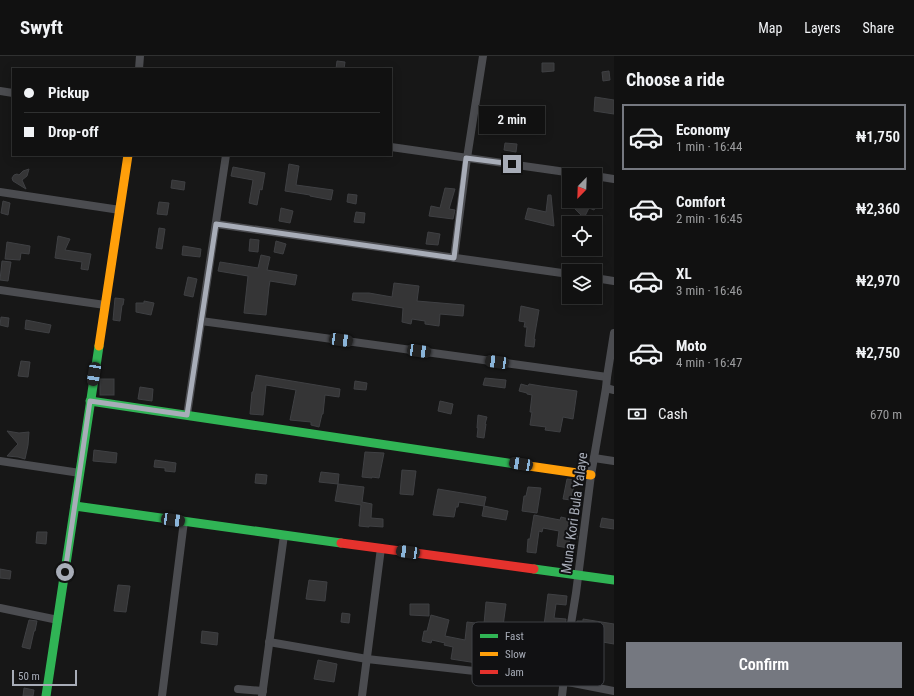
<!DOCTYPE html>
<html lang="en">
<head>
<meta charset="utf-8">
<style>
  body { margin:0; font-family:"Roboto Condensed",sans-serif; background:#1a1a1a; color:#f1f3f6; height:100vh; display:flex; flex-direction:column; font-size:15px; white-space:nowrap }
  * { box-sizing:border-box; margin:0 }
  p { font-size:13px; color:#9c9d9f }
  .icon { flex:none; width:22px; height:22px; fill:none; stroke:currentColor; stroke-width:2; stroke-linecap:round; stroke-linejoin:round }
  .map { position:relative; flex:1; overflow:hidden }
  .side { display:flex; flex-direction:column; background:#111; width:300px }
  .side>* { flex:none }
  .guide { position:absolute; left:12px; top:12px; width:380px; height:88px; border-radius:0px; box-shadow:0 2px 10px #0003,0 0 0 1px #303131; display:grid; align-content:center; height:88px; padding:0 12px; background:#111 }
  .needle { width:26px; rotate:203deg }
  .controls { position:absolute; left:562px; top:112px; display:grid; gap:8px }
  .controls a { display:grid; place-items:center; width:40px; height:40px; border-radius:0px; background:#111; box-shadow:0 2px 10px #0003,0 0 0 1px #303131; font-size:20px }
  .scale { position:absolute; left:12px; bottom:10px; width:65px; box-sizing:border-box; padding-left:4px; border:2px solid #a8adb8; border-top:0; font-size:11px; line-height:14px; white-space:nowrap; color:#a8adb8; -webkit-text-stroke:3px #111113; paint-order:stroke }
  .end { position:absolute; width:18px; height:18px; margin:-9px; border:5px solid #a8adb8; background:#111; box-shadow:0 0 0 2px #111 }
  .from { border-radius:50% }
  .bubble { position:absolute; height:28px; border-radius:0px; background:#111; box-shadow:0 2px 10px #0003,0 0 0 1px #303131; font-size:13px; font-weight:600; line-height:28px; text-align:center }
  .car { position:absolute; width:12px; height:24px; margin:-12px -6px; border-radius:5px; box-shadow:0 0 3px 1px #0007; background:linear-gradient(#222 24%,#8ab4d8 0 40%,#222 0 76%,#8ab4d8 0 86%,#222 0) }
  .guide b { display:flex; align-items:center; gap:14px; height:38px; font-size:15px }
  .guide b+b { border-top:1px solid #303131 }
  .guide i { width:10px; height:10px; background:#f1f3f6 }
  ul { padding:0; list-style:none }
  li { display:flex; align-items:center; gap:12px; height:66px; margin:0 8px 6px; padding:0 4px; border:2px solid transparent; border-radius:0px }
  li div { flex:1 }
  li b { display:block; font-size:15px }
  li em { font-style:normal; font-weight:600 }
  li.selected { border-color:#757880 }
  li>.icon { width:36px; height:36px; stroke-width:1.5 }
  h2 { padding:0 12px; font-size:18px; line-height:48px }
  .pay { display:flex; align-items:center; gap:10px; height:44px; padding:0 12px; font-size:15px }
  .pay p { margin-inline-start:auto }
  .cta { display:flex; gap:8px; margin-top:auto; padding:8px 12px }
  .cta a { flex:1; height:46px; border-radius:0px; background:#757880; color:#fff; font-size:16px; font-weight:600; line-height:46px; text-align:center }
  header { display:flex; align-items:center; gap:24px; box-sizing:border-box; height:56px; padding:0 20px; background:#111; border-bottom:1px solid #303131 }
  header strong { font-size:19px }
  nav { display:flex; gap:22px; margin-inline-start:auto; font-size:14px }
  main { display:flex; flex:1; min-height:0 }
  .map>svg:first-child { display:block }
  .building { fill:#353536; stroke:#3f4043 }
  .lines { fill:none; stroke-linecap:round; stroke-linejoin:round }
  .street { stroke:#4b4c50; stroke-width:8 }
  .fast { stroke:#30b455; stroke-width:9 }
  .slow { stroke:#ff9f0a; stroke-width:9 }
  .jam { stroke:#e5322d; stroke-width:9 }
  .route { stroke:#a8adb8; stroke-width:5 }
  .labels { text-anchor:middle; dominant-baseline:central; stroke-width:4; stroke-linejoin:round; paint-order:stroke }
  .street-label { font-size:14px; fill:#a8adb8; stroke:#111113 }
  .key { fill:#111113; stroke:#3e4045; stroke-width:1 }
  .key-label { font-size:11px; fill:#a8adb8 }
</style>
</head>
<body>
<header>
<strong>Swyft</strong>
<nav><a>Map</a><a>Layers</a><a>Share</a></nav>
</header>
<main>
<div class="map">
<svg width="614" height="640" viewBox="0 0 614 640">
  <rect width="100%" height="100%" fill="#171717"/>
  <g class="building">
    <polygon points="337,5 345,6 344,13 336,13"/>
    <polygon points="542,7 554,7 554,15 542,16"/>
    <polygon points="609,15 610,24 603,25 602,16"/>
    <polygon points="595,41 614,44 614,58 594,55"/>
    <polygon points="505,87 517,88 516,96 504,94"/>
    <polygon points="289,108 299,110 296,129 333,134 331,144 310,140 310,139 285,135"/>
    <polygon points="233,111 265,117 262,134 260,133 257,149 249,147 253,124 231,120"/>
    <polygon points="29,113 27,120 22,124 26,133 13,125 12,122 14,119 17,118 19,119 23,115"/>
    <polygon points="172,124 185,126 184,134 171,132"/>
    <polygon points="445,132 455,133 449,153 455,154 453,163 429,160 431,150 440,152"/>
    <polygon points="348,138 357,139 356,148 347,146"/>
    <polygon points="548,139 551,139 554,170 525,163 528,152 546,156"/>
    <polygon points="3,145 10,147 8,159 1,157"/>
    <polygon points="567,145 599,145 594,154 589,152 584,162"/>
    <polygon points="159,146 169,147 167,159 157,158"/>
    <polygon points="281,152 293,155 290,167 279,165"/>
    <polygon points="356,156 365,157 364,167 354,166"/>
    <polygon points="159,172 165,173 162,193 156,192"/>
    <polygon points="428,176 440,178 438,189 426,188"/>
    <polygon points="58,180 70,183 65,194 91,198 88,214 81,213 82,206 55,202"/>
    <polygon points="250,183 259,184 258,196 249,195"/>
    <polygon points="276,185 286,188 283,198 274,196"/>
    <polygon points="7,186 30,190 29,198 21,197 20,204 5,203"/>
    <polygon points="183,190 201,193 200,201 182,199"/>
    <polygon points="261,199 270,201 267,214 297,219 295,229 270,225 269,231 266,259 244,257 248,220 218,215 220,206 258,212"/>
    <polygon points="2,205 11,206 8,225 0,224"/>
    <polygon points="188,221 197,223 193,241 184,239"/>
    <polygon points="394,227 419,230 417,245 464,249 463,260 440,258 439,270 425,268 425,265 412,263 411,268 402,266 403,252 352,244 353,237 369,237 392,241"/>
    <polygon points="115,242 124,243 123,249 122,249 120,265 113,264"/>
    <polygon points="144,245 154,247 151,259 136,256 136,247 144,247"/>
    <polygon points="521,250 539,254 534,283 535,283 534,291 525,290 527,271 524,271 525,266 519,265"/>
    <polygon points="1,261 9,262 8,271 0,269"/>
    <polygon points="26,264 51,269 49,277 25,273"/>
    <polygon points="21,305 30,306 28,321 18,320"/>
    <polygon points="256,319 340,333 339,341 325,339 323,358 322,358 319,371 311,369 311,366 290,364 296,334 266,329 263,359 250,358 252,336 253,336"/>
    <polygon points="485,322 506,324 505,332 483,329"/>
    <rect x="100" y="323" width="14" height="16"/>
    <polygon points="355,325 367,327 366,334 354,333"/>
    <polygon points="521,328 528,330 529,328 541,330 577,335 573,363 563,361 560,376 545,374 546,371 530,369 532,356 530,356 532,339 527,338 527,337 519,335"/>
    <polygon points="140,331 153,333 152,345 138,343"/>
    <polygon points="440,345 453,348 451,358 438,355"/>
    <polygon points="478,359 487,361 485,368 486,368 484,382 477,381 478,372 477,372"/>
    <polygon points="7,375 19,377 29,376 28,389 25,403 18,401 7,400 18,388"/>
    <polygon points="94,394 117,397 116,407 93,405"/>
    <polygon points="365,396 384,397 379,422 372,421 372,422 362,421"/>
    <polygon points="155,404 176,407 175,416 165,415 165,412 154,411"/>
    <polygon points="402,414 416,415 413,439 400,438"/>
    <polygon points="321,416 339,418 338,428 319,426"/>
    <polygon points="256,418 267,419 266,428 255,427"/>
    <polygon points="567,423 575,424 571,444 563,443"/>
    <polygon points="338,428 364,431 362,446 372,448 371,462 383,463 383,471 369,470 369,471 359,470 361,449 335,445"/>
    <polygon points="528,431 541,432 537,457 522,455 524,440 526,440"/>
    <polygon points="438,433 486,441 484,450 459,446 458,451 456,451 454,461 433,459"/>
    <polygon points="484,450 508,455 506,464 482,460"/>
    <polygon points="534,459 560,464 561,461 569,463 568,472 578,474 577,483 570,482 568,492 557,490 559,475 543,472 542,476 539,475 536,497 527,496 528,483 530,483"/>
    <polygon points="602,462 614,464 614,473 600,471"/>
    <polygon points="37,476 47,476 46,488 36,487"/>
    <polygon points="0,513 11,515 10,523 0,522"/>
    <polygon points="309,524 327,526 325,545 306,543"/>
    <polygon points="118,529 130,530 126,556 114,555"/>
    <polygon points="548,538 567,540 566,549 556,548 554,562 566,563 564,579 562,579 559,599 548,597 547,608 537,606 537,604 507,599 505,610 498,609 500,590 505,590 508,569 521,571 518,592 540,595 541,585 542,585"/>
    <polygon points="486,546 506,548 503,570 484,568"/>
    <polygon points="410,548 429,548 429,560 410,559"/>
    <polygon points="342,557 350,558 349,567 341,566"/>
    <polygon points="431,559 449,564 445,580 465,584 467,566 484,568 483,577 479,576 475,600 478,601 477,607 451,603 453,591 444,589 445,587 432,584 431,587 422,585 424,575 427,575"/>
    <polygon points="583,563 614,568 614,588 574,581 577,565 583,565"/>
    <polygon points="29,564 37,565 35,575 34,575 30,593 22,591"/>
    <polygon points="202,575 218,577 217,589 201,587"/>
    <polygon points="318,604 337,608 334,626 314,623"/>
    <polygon points="24,632 34,634 33,640 23,640"/>
  </g>
  <g class="lines">
    <g class="street">
      <polyline points="139,13 140,0"/>
      <polyline points="0,35 13,37"/>
      <polyline points="391,91 587,119"/>
      <polyline points="595,120 614,123"/>
      <polyline points="0,136 120,154"/>
      <polyline points="216,168 569,218"/>
      <polyline points="454,202 467,102 483,0"/>
      <polyline points="595,222 614,225"/>
      <polyline points="0,234 105,249"/>
      <polyline points="201,265 607,321"/>
      <polyline points="606,332 614,334"/>
      <polyline points="187,359 226,99"/>
      <polyline points="594,402 614,405"/>
      <polyline points="0,405 80,417"/>
      <polyline points="0,552 58,564"/>
      <polyline points="269,586 367,603 563,625 614,635"/>
      <polyline points="238,633 263,635"/>
      <polyline points="162,640 184,465"/>
      <polyline points="262,640 284,479"/>
      <polyline points="362,640 381,492"/>
      <polyline points="562,640 569,580 576,537 591,419 606,332 607,321 614,277"/>
    </g>
    <g class="fast">
      <polyline points="90,345 515,408"/>
      <polyline points="75,450 341,487"/>
      <polyline points="534,513 614,524"/>
      <polyline points="46,640 99,290"/>
    </g>
    <g class="slow">
      <polyline points="99,290 128,99"/>
      <polyline points="515,408 591,419"/>
    </g>
    <polyline class="jam" points="341,487 534,513"/>
  </g>
  <g class="lines">
    <polyline class="route" points="65,516 90,345 187,359 216,168 454,202 466,102 512,108"/>
  </g>
  <g class="labels">
    <g class="street-label">
      <text transform="translate(574 457) rotate(-82)">Muna Kori Bula Yalaye</text>
    </g>
  </g>
  <rect x="472" y="566" width="132" height="64" rx="6" class="key"/>
  <rect x="480" y="578" width="18" height="4" fill="#30b455"/>
  <rect x="480" y="596" width="18" height="4" fill="#ff9f0a"/>
  <rect x="480" y="614" width="18" height="4" fill="#e5322d"/>
  <g class="key-label">
    <text x="505" y="584">Fast</text>
    <text x="505" y="602">Slow</text>
    <text x="505" y="620">Jam</text>
  </g>
</svg>
<div class="controls">
<a><svg class="needle" viewBox="-14 -14 28 28"><path d="M0-13l5 13h-10z" fill="#e53935"/><path d="M0 13l5-13h-10z" fill="#9c9d9f"/></svg></a>
<a><svg class="icon" aria-label="locate" viewBox="0 0 24 24"><circle cx="12" cy="12" r="6"/><path d="M12 2v4M12 18v4M2 12h4M18 12h4"/></svg></a>
<a><svg class="icon" aria-label="layers" viewBox="0 0 24 24"><path d="M12 4l9 5-9 5-9-5zM3 14l9 5 9-5"/></svg></a>
</div>
<div class="scale">50 m</div>
<i class="end from" style="left:65px;top:516px"></i>
<i class="end" style="left:512px;top:108px"></i>
<div class="bubble" style="left:479px;top:50px;width:66px">2 min</div>
<i class="car" style="left:341px;top:284px;rotate:98deg"></i>
<i class="car" style="left:419px;top:295px;rotate:98deg"></i>
<i class="car" style="left:497px;top:306px;rotate:278deg"></i>
<i class="car" style="left:94px;top:318px;rotate:189deg"></i>
<i class="car" style="left:521px;top:408px;rotate:279deg"></i>
<i class="car" style="left:173px;top:464px;rotate:98deg"></i>
<i class="car" style="left:408px;top:496px;rotate:278deg"></i>
<div class="guide">
<b><i class="from"></i>Pickup</b>
<b><i></i>Drop-off</b>
</div>
</div>
<section class="side">
<h2>Choose a ride</h2>
<ul>
<li class="selected"><svg class="icon" aria-label="car" viewBox="0 0 24 24"><path d="M5 17H2v-5l4-1 3-4h7l3 4 3 1v5h-3M9 17h6M6 11h13"/><circle cx="7" cy="17" r="2"/><circle cx="17" cy="17" r="2"/></svg><div><b>Economy</b><p>1 min · 16:44</p></div><em>₦1,750</em></li>
<li><svg class="icon" aria-label="car" viewBox="0 0 24 24"><path d="M5 17H2v-5l4-1 3-4h7l3 4 3 1v5h-3M9 17h6M6 11h13"/><circle cx="7" cy="17" r="2"/><circle cx="17" cy="17" r="2"/></svg><div><b>Comfort</b><p>2 min · 16:45</p></div><em>₦2,360</em></li>
<li><svg class="icon" aria-label="car" viewBox="0 0 24 24"><path d="M5 17H2v-5l4-1 3-4h7l3 4 3 1v5h-3M9 17h6M6 11h13"/><circle cx="7" cy="17" r="2"/><circle cx="17" cy="17" r="2"/></svg><div><b>XL</b><p>3 min · 16:46</p></div><em>₦2,970</em></li>
<li><svg class="icon" aria-label="car" viewBox="0 0 24 24"><path d="M5 17H2v-5l4-1 3-4h7l3 4 3 1v5h-3M9 17h6M6 11h13"/><circle cx="7" cy="17" r="2"/><circle cx="17" cy="17" r="2"/></svg><div><b>Moto</b><p>4 min · 16:47</p></div><em>₦2,750</em></li>
</ul>
<div class="pay"><svg class="icon" aria-label="cash" viewBox="0 0 24 24"><path d="M3 7h18v10H3z"/><circle cx="12" cy="12" r="2"/></svg>Cash<p>670 m</p></div>
<div class="cta"><a>Confirm</a></div>
</section>
</main>
</body>
</html>
